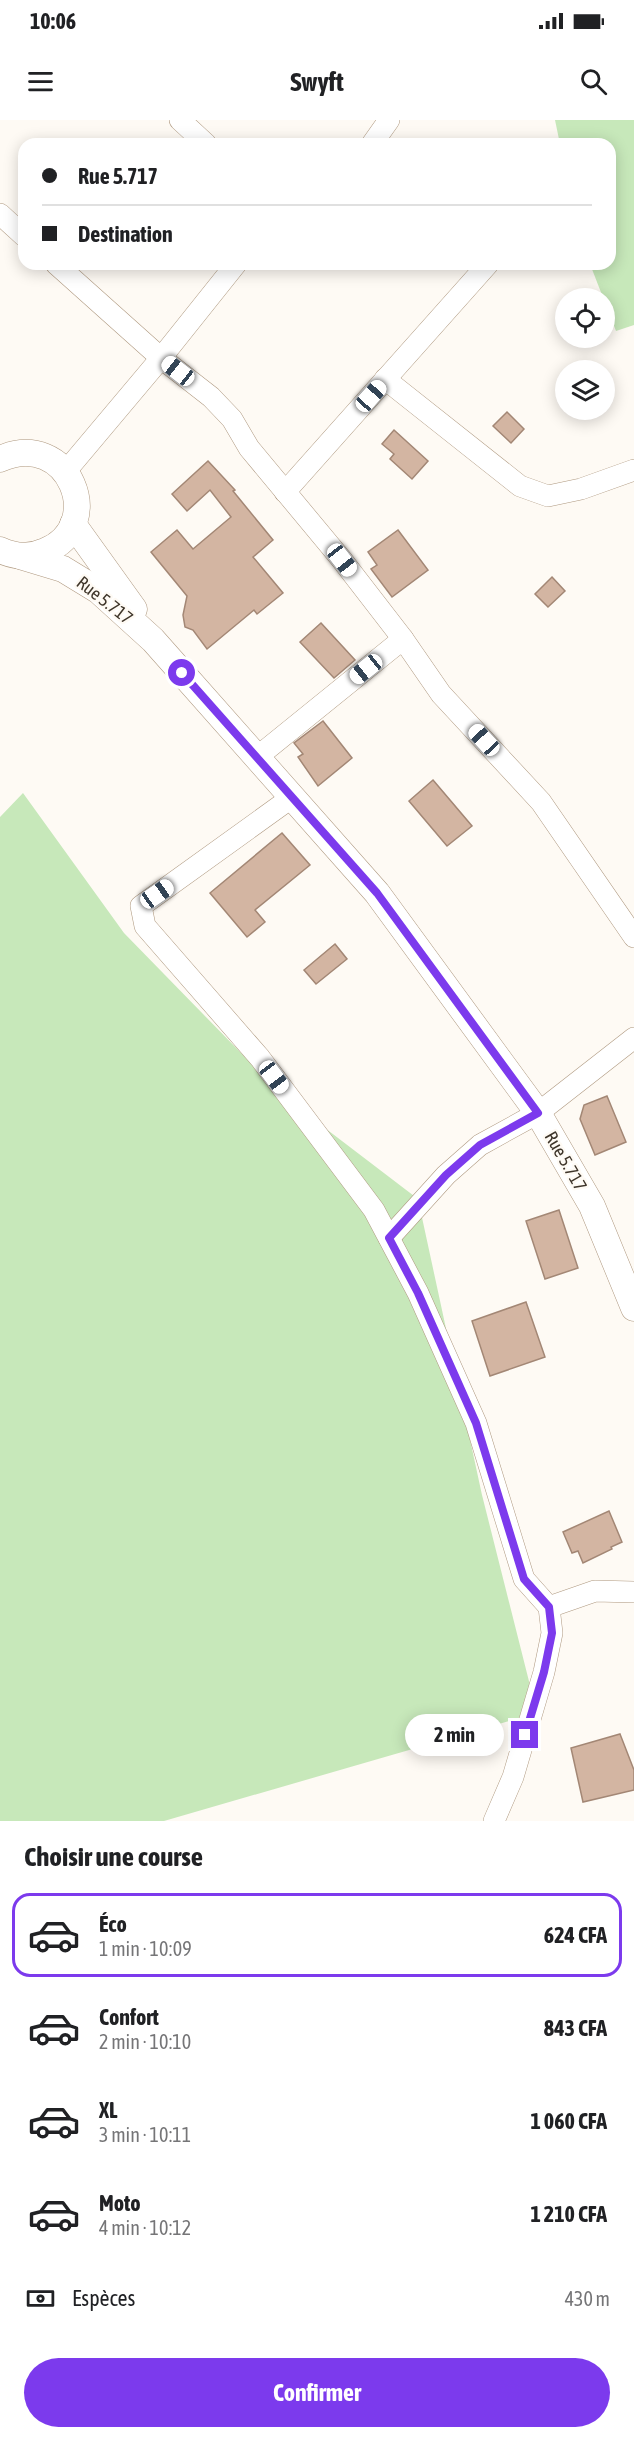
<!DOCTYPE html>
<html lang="fr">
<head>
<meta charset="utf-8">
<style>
  body { margin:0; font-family:"Asap Condensed",sans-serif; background:#f2f2f2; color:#202124; height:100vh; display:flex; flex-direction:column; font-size:22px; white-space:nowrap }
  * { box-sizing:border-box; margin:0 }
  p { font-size:20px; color:#757577 }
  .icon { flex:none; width:33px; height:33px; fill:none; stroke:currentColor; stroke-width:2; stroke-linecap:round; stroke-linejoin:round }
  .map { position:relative; height:1701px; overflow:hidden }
  .details { display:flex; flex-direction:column; background:#fff; flex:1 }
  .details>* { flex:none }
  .guide { position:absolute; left:18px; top:18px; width:598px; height:132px; border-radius:18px; box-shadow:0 3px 15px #0003; display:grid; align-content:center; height:132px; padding:0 24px; background:#fff }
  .tools { position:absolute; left:555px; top:168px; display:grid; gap:12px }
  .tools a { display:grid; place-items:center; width:60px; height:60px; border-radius:50%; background:#fff; box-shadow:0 3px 15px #0003; font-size:30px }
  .end { position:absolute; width:27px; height:27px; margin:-14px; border:8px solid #7c3aed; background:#fff; box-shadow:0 0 0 3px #fff }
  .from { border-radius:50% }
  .bubble { position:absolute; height:42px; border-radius:21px; background:#fff; box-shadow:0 3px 15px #0003; font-size:20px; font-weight:700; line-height:42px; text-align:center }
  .car { position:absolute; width:18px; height:36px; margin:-18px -9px; border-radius:8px; box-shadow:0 0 4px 2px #0007; background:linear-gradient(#fff 24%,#345 0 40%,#fff 0 76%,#345 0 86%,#fff 0) }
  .guide b { display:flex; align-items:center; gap:21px; height:57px; font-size:22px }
  .guide b+b { border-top:2px solid #e0e0e0 }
  .guide i { width:15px; height:15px; background:#202124 }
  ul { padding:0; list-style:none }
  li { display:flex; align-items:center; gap:18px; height:84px; margin:0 12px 9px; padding:0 12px; border:3px solid transparent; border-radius:18px }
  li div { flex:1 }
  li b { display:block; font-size:22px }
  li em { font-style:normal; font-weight:700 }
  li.selected { border-color:#7c3aed }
  li>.icon { width:54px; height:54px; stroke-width:1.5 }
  h2 { padding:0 24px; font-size:27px; line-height:72px }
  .pay { display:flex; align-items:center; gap:15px; height:66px; padding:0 24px; font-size:22px }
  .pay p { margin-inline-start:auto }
  .cta { display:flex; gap:12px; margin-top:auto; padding:12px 24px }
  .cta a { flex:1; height:69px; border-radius:36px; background:#7c3aed; color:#fff; font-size:24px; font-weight:700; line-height:69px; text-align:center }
  .status { display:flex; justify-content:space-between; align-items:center; height:42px; padding:0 30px; background:#fff; direction:ltr }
  .status svg { height:16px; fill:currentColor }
  header { display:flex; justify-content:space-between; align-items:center; height:78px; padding:0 24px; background:#fff; font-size:27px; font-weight:700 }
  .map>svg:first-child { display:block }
  .green { fill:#c7e8ba }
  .building { fill:#d3b5a2; stroke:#a38775; stroke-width:1.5 }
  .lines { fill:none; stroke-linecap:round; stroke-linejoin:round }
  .minor-casing { stroke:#af9980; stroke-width:22 }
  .tertiary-casing { stroke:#af9980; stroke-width:27 }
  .minor { stroke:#fff; stroke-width:21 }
  .tertiary { stroke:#fff; stroke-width:26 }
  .route { stroke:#7c3aed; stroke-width:8 }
  .labels { text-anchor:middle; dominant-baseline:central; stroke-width:4.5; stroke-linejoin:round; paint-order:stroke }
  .street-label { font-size:18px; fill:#3e352a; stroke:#fefaf4 }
</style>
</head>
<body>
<div class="status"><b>10:06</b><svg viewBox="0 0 49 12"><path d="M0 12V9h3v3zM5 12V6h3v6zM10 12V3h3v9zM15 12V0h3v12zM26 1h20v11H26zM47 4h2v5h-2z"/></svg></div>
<header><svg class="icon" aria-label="menu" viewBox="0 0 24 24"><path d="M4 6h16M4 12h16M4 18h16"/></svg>Swyft<svg class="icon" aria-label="search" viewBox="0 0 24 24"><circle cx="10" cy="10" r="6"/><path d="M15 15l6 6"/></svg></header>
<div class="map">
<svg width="634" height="1701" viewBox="0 0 634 1701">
  <rect width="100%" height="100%" fill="#fefaf4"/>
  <g class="green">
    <polygon points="555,0 634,0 634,205 616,211 590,144 610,144 610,24 560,24"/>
    <polygon points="23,673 124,813 283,976 418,1079 482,1375 537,1593 164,1701 0,1701 0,697"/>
  </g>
  <g class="building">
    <polygon points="507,292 524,309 511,323 493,306"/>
    <polygon points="394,310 428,341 412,359 390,339 394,334 382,324"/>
    <polygon points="208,341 235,370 233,371 273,420 253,437 283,473 257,494 254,490 207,529 193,510 185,507 183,495 187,476 151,432 177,410 193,429 231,397 210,370 187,391 172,374"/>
    <polygon points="398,410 428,450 392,477 371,449 377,445 368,432"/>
    <polygon points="552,457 565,471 548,487 535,474"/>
    <polygon points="321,503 355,540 334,558 300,522"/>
    <polygon points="323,601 352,638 318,666 298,637 303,634 294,623"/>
    <polygon points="433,660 472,706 447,726 409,681"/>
    <polygon points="282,713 310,745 255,790 265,802 247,817 210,773"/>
    <polygon points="335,824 347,839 316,864 304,850"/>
    <polygon points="607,976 626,1022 595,1035 580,999 584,985"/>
    <polygon points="559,1090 578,1148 545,1159 526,1101"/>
    <polygon points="526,1182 545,1237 490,1256 472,1201"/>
    <polygon points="609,1391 622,1422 611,1427 612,1429 583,1443 578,1431 572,1433 563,1412"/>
    <polygon points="620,1614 634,1650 634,1670 583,1682 571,1628"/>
  </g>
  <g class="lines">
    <g class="minor-casing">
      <g id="minor">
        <polyline points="180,0 206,24"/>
        <polyline points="372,24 389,0"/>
        <polyline points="0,94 24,116"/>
        <polyline points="56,144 161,238 211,277 232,299 249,328 342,440 403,519 441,574 541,682 634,817"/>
        <polyline points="385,259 520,366 548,376 581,369 634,350"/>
        <polyline points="66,351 161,238 236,144"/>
        <polyline points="285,372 488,144"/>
        <polyline points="256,638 403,519"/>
        <polyline points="291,678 141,786 145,806 260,938 374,1090 418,1173 476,1303 524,1459 549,1487 552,1513 544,1552 513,1657 494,1701"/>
        <polyline points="389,1118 446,1055 480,1025 538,993 634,918"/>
        <polyline points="549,1487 595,1471 634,1472"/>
      </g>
    </g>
    <g class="tertiary-casing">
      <g id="tertiary">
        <path d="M 0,339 C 69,308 108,406 45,431 C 30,438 15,437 0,430"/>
        <polyline points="73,404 134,489"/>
        <polyline points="20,436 63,449 99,471 153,520 377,773 538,993 592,1086 634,1188"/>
      </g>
    </g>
    <use href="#minor" class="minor"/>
    <use href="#tertiary" class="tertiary"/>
  </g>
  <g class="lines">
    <polyline class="route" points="182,553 377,773 538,993 480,1025 446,1055 389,1118 418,1173 476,1303 524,1459 549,1487 552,1513 544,1552 525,1615"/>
  </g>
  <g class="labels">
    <g class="street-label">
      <text transform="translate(105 480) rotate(38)">Rue 5.717</text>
      <text transform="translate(566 1041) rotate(60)">Rue 5.717</text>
    </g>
  </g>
</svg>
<div class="tools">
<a><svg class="icon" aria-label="locate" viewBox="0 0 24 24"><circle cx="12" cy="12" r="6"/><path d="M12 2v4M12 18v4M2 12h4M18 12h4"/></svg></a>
<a><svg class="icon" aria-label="layers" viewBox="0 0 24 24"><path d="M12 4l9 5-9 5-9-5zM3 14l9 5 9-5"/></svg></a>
</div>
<i class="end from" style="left:182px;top:553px"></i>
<i class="end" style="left:525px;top:1615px"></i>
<div class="bubble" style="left:405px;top:1594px;width:99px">2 min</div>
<i class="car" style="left:178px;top:251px;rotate:308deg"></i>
<i class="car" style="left:371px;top:276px;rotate:42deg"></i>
<i class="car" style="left:342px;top:440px;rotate:142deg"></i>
<i class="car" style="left:366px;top:549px;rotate:231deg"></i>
<i class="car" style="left:484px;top:620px;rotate:317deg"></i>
<i class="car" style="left:157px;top:774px;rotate:55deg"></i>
<i class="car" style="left:274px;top:957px;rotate:143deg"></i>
<div class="guide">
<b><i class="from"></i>Rue 5.717</b>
<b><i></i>Destination</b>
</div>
</div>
<section class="details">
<h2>Choisir une course</h2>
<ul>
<li class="selected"><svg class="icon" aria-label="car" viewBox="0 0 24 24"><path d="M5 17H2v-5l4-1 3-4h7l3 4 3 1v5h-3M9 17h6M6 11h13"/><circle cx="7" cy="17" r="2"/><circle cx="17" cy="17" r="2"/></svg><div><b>Éco</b><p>1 min · 10:09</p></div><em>624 CFA</em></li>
<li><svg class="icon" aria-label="car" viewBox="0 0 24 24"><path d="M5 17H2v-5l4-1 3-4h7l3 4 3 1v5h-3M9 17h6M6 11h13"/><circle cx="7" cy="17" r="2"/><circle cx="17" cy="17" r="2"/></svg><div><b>Confort</b><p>2 min · 10:10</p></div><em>843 CFA</em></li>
<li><svg class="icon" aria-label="car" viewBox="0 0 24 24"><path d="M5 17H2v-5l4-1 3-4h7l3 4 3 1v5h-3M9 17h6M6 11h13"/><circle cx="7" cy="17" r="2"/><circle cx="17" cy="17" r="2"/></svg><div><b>XL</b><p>3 min · 10:11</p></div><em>1 060 CFA</em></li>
<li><svg class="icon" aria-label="car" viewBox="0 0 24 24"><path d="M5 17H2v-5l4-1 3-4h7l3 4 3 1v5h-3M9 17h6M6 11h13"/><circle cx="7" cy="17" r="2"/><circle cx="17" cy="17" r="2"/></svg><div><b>Moto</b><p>4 min · 10:12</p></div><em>1 210 CFA</em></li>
</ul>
<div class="pay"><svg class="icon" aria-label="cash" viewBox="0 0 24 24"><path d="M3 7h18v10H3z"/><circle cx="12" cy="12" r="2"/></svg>Espèces<p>430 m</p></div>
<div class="cta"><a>Confirmer</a></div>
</section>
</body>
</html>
